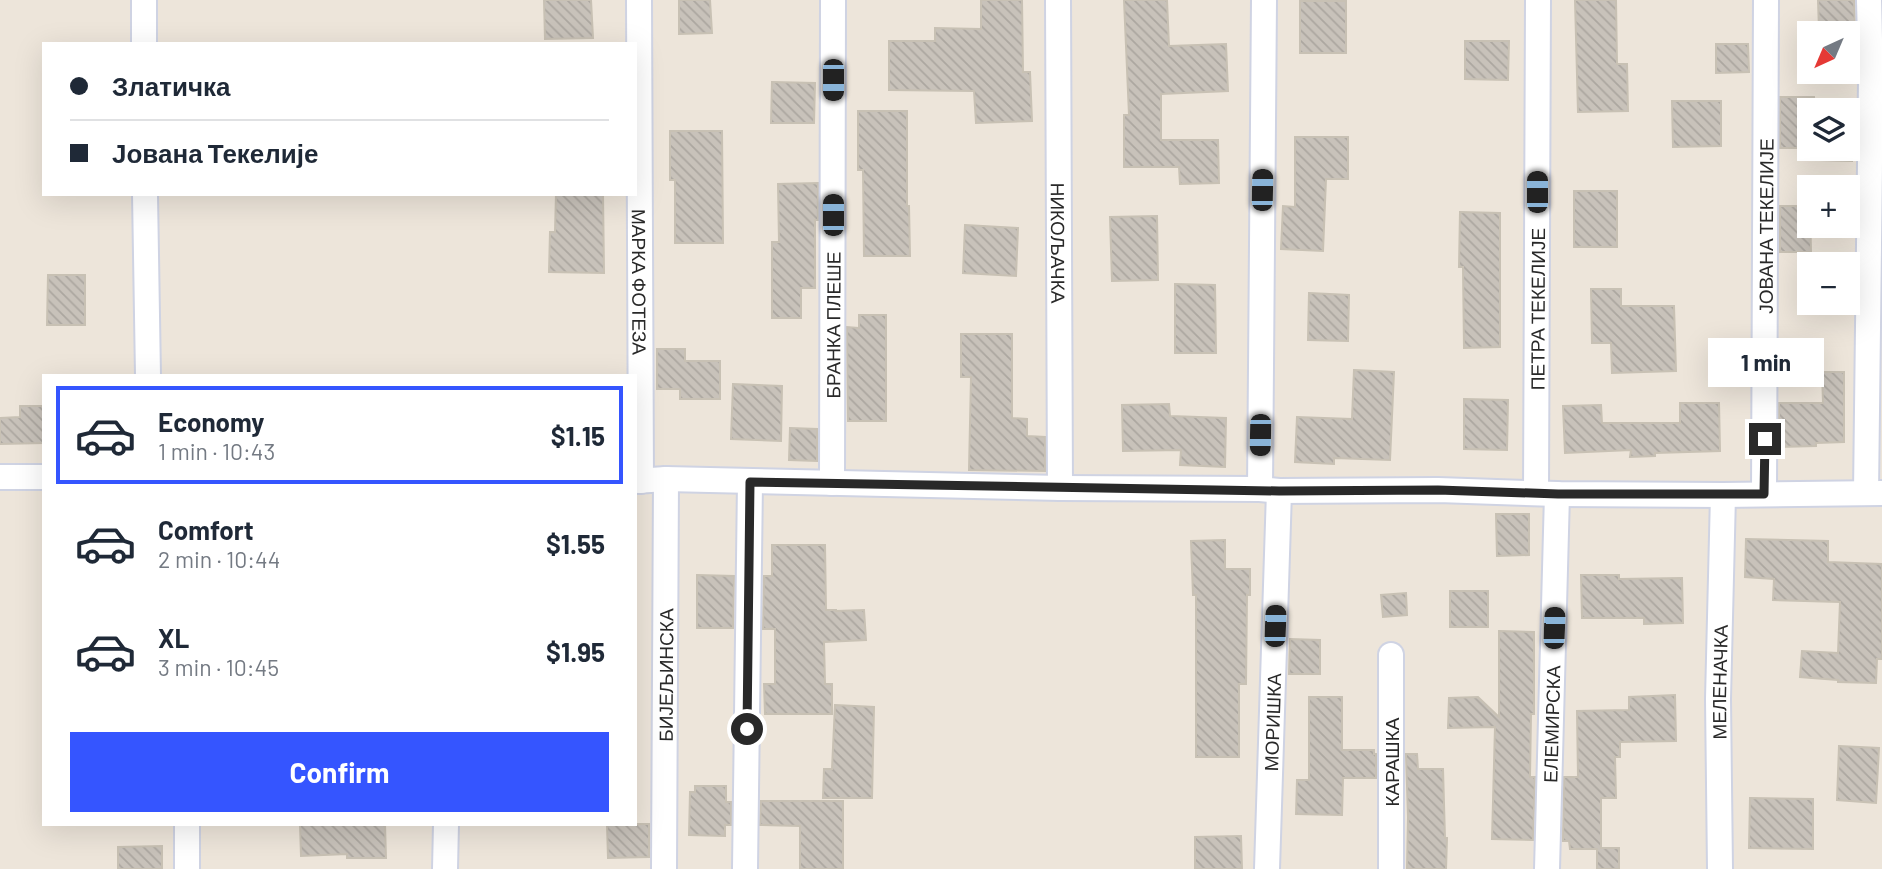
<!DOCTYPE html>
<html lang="en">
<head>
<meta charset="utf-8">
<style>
  body { margin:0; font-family:Barlow,sans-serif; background:#f6f6f7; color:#1f2937; height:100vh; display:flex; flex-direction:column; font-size:26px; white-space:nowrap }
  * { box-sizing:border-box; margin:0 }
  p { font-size:23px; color:#747a83 }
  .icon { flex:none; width:38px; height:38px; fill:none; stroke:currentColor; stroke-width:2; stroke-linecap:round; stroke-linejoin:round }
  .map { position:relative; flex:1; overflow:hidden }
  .drawer { position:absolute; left:42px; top:374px; width:595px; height:452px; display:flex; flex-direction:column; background:#fff; border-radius:0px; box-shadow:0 7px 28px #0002 }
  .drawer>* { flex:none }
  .top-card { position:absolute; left:42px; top:42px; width:595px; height:154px; border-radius:0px; box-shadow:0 7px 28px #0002; display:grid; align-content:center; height:154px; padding:0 28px; background:#fff }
  .needle { width:46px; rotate:224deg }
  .buttons { position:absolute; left:1797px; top:21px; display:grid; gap:14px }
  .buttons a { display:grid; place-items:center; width:63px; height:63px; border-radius:0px; background:#fff; box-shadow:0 7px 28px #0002; font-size:35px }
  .end { position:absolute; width:32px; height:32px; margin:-16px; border:9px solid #292929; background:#fff; box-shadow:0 0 0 4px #fff }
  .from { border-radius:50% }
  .bubble { position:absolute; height:49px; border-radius:0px; background:#fff; box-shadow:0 7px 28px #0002; font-size:23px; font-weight:700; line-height:49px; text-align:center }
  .car { position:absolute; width:21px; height:42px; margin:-21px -10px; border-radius:9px; box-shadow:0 0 5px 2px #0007; background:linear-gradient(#222 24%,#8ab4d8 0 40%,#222 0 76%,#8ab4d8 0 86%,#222 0) }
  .top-card b { display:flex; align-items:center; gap:24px; height:66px; font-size:26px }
  .top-card b+b { border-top:2px solid #e0e1e3 }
  .top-card i { width:18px; height:18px; background:#1f2937 }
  ul { padding:12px 0 0; list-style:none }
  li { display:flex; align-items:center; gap:21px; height:98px; margin:0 14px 10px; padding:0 14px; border:4px solid transparent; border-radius:0px }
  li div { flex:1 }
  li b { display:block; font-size:26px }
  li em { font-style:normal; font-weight:700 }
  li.on { border-color:#3555ff }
  li>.icon { width:63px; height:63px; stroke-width:1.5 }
  .cta { display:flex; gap:14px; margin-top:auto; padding:14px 28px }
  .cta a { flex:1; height:80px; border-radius:0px; background:#3555ff; color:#fff; font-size:28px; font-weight:700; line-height:80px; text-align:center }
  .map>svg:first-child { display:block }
  .building { fill:url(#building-back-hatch); stroke:#c8c1b4; stroke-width:2 }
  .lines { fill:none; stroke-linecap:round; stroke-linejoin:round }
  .street-casing { stroke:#cfd3e3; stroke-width:28 }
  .street { stroke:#fff; stroke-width:24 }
  .route { stroke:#292929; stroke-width:9 }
  .labels { text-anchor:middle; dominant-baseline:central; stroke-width:5; stroke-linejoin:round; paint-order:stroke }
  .street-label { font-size:19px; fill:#292929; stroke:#fff }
</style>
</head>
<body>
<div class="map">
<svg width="1882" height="869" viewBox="0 0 1882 869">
  <defs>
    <pattern id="building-back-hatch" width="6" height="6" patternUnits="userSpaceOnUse" patternTransform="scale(1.75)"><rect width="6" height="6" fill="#c8c2ba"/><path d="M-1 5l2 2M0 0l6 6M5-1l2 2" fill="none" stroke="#aca7a0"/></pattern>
  </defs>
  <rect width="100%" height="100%" fill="#ede5da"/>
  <g class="building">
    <polygon points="544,0 591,0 593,38 545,39"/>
    <polygon points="679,0 710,0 712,33 679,34"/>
    <polygon points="981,0 1022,0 1023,72 1030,72 1032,121 976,123 974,91 889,90 889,41 935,41 935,28 981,29"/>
    <polygon points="1124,0 1167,0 1169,46 1226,44 1228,91 1161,94 1161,140 1218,140 1219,183 1180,184 1179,167 1124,167 1124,115 1129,115"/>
    <polygon points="1575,0 1616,0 1617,64 1627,64 1628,111 1578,112"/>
    <polygon points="1818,0 1854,0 1855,30 1819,30"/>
    <rect x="1300" y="1" width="46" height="52"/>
    <polygon points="1465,41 1509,41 1508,80 1465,79"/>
    <polygon points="1716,44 1748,44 1749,72 1716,73"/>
    <polygon points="772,82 815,83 814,123 771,123"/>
    <polygon points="1780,97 1814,97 1814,110 1810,110 1810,148 1780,148"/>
    <polygon points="1672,101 1721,101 1721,146 1673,147"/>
    <polygon points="858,111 907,111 907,206 909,206 910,256 864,256 863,170 858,170"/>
    <polygon points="1848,119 1852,119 1852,161 1821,160 1821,149 1848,149"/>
    <polygon points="670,131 722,131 723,243 675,243 675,180 670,180"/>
    <polygon points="1295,137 1348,137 1348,179 1326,179 1323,251 1281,249 1283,206 1295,207"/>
    <polygon points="818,183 818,220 815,220 815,288 801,288 801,318 772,318 772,242 779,242 778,184"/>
    <rect x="1574" y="191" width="43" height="56"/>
    <polygon points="556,194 603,194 604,273 549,272 550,232 555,232"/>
    <polygon points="1780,206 1810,206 1811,252 1780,252"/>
    <polygon points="1460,212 1500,213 1500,347 1464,348 1463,267 1459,267"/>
    <polygon points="1157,216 1158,280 1112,281 1110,217"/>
    <polygon points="965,225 1018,228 1016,276 963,273"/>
    <polygon points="48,275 85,275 85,325 47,325"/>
    <polygon points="1175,284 1215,285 1216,353 1175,353"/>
    <polygon points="1591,289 1621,289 1621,306 1674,306 1676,371 1612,373 1611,343 1592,343"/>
    <polygon points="1309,293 1349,295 1348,341 1308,340"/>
    <polygon points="859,315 886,315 886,421 848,421 847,327 859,328"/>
    <polygon points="961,334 1012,334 1012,418 1027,419 1027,436 1045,437 1045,471 969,470 971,377 961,377"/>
    <polygon points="657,349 685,349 685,361 720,361 720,399 680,399 680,389 657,389"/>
    <polygon points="1354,370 1394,372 1390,460 1334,458 1334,464 1295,462 1297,417 1352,419"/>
    <polygon points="1822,372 1844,372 1844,442 1816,443 1816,446 1779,447 1779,403 1823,403"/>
    <polygon points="733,384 782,386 781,441 731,439"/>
    <polygon points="1464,399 1508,400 1507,450 1464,449"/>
    <polygon points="1680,403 1719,403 1720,451 1655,453 1655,456 1630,457 1631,450 1565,453 1563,406 1601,405 1602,423 1680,423"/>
    <polygon points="1169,404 1170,416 1226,418 1225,467 1180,465 1181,450 1123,451 1122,405"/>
    <polygon points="20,406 44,406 44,443 0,444 0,418 20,417"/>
    <polygon points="790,428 817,429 817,461 789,460"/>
    <polygon points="1496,514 1529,514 1529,555 1497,556"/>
    <polygon points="1746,539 1828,541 1828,562 1882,564 1882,659 1877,659 1876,683 1838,682 1838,680 1800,677 1802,651 1838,653 1840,602 1773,600 1774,579 1745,577"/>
    <polygon points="1225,540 1225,569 1250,569 1250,595 1247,595 1246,684 1239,684 1239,757 1196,757 1196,595 1193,595 1191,541"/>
    <polygon points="772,545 825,545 826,610 836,610 836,611 864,610 866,640 824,642 825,684 832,684 832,714 765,714 764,684 775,684 775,629 763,629 764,576 772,576"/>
    <polygon points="697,575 734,576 733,628 697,628"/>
    <polygon points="1581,575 1619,575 1619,579 1682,578 1683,623 1644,624 1644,618 1582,618"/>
    <rect x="1450" y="591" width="38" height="36"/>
    <polygon points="1406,593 1407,615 1383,617 1381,595"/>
    <polygon points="1499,631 1534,632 1534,714 1531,714 1530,777 1535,777 1533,840 1492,839 1495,727 1448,728 1449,698 1478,697 1499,717"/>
    <polygon points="1290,639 1320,640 1320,674 1289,674"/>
    <polygon points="1675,695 1676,741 1620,742 1620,757 1615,757 1616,798 1601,798 1601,848 1619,848 1619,869 1597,869 1597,849 1570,849 1569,841 1563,841 1564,777 1578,777 1577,711 1629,710 1629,697"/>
    <polygon points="1309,697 1342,697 1342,750 1374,750 1374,754 1376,754 1376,778 1343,778 1342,815 1296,814 1297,780 1309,780"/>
    <polygon points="835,705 874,707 872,798 823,798 824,769 832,769"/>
    <polygon points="1839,746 1879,748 1876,803 1837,800"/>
    <polygon points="1406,754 1417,754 1418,769 1443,769 1445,838 1447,838 1446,869 1407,869 1408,817"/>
    <polygon points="695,786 726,786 726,802 731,802 731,825 725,825 725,836 689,835 690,792 695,792"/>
    <polygon points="1750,798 1813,799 1813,849 1749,848"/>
    <polygon points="761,801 843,801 843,869 800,869 800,826 760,825"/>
    <polygon points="300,824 385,824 386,858 347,858 347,854 301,856"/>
    <polygon points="607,824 649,824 649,857 608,858"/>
    <polygon points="1241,836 1242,869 1195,869 1195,837"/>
    <polygon points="162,846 162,869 118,869 118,847"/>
  </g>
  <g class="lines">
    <g class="street-casing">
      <g id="street">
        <polyline points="144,0 144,44"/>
        <path id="s1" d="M 639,0 L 641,481"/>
        <path id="s2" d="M 1058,0 L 1060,488"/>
        <polyline points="145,194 148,376"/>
        <polyline points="0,477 44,477"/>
        <polyline points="635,481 666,479 1060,488 1260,489 1279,491 1438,490 1557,494 1723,495 1882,493"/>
        <path id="s3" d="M 832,483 L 833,0"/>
        <polyline points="1260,489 1264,0"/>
        <path id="s4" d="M 1536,493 L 1538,0"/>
        <polyline points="1866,493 1871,79 1869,0"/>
        <path id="s5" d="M 1764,494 L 1766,0"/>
        <polyline points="187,869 187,824"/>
        <polyline points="445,869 446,824"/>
        <path id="s6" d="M 664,869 L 666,479"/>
        <polyline points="745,869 750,482"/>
        <path id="s7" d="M 1267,869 L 1279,491"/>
        <polyline points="1391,869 1391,655"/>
        <path id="s8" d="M 1547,869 L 1557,494"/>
        <path id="s9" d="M 1720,869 L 1718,699 L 1723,495"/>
      </g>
    </g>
    <use href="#street" class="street"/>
  </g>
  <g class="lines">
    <polyline class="route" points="747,729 750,482 1279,491 1438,490 1558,494 1764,494 1765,439"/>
  </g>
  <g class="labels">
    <g class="street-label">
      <text stroke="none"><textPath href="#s5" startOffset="268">ЈОВАНА ТЕКЕЛИЈЕ</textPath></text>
      <text stroke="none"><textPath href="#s2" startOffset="243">НИКОЉАЧКА</textPath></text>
      <text stroke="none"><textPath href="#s1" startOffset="282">МАРКА ФОТЕЗА</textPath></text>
      <text stroke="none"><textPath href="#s4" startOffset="184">ПЕТРА ТЕКЕЛИЈЕ</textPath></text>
      <text stroke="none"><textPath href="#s3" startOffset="158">БРАНКА ПЛЕШЕ</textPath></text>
      <text stroke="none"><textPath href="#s6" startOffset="194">БИЈЕЉИНСКА</textPath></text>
      <text stroke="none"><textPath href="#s9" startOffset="187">МЕЛЕНАЧКА</textPath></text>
      <text stroke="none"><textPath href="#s7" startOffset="147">МОРИШКА</textPath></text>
      <text stroke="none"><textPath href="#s8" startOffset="145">ЕЛЕМИРСКА</textPath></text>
      <text transform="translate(1391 762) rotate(-90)">КАРАШКА</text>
    </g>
  </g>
</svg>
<div class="buttons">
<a><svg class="needle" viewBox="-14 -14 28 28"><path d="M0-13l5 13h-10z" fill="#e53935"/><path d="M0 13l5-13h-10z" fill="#747a83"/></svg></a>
<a><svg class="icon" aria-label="layers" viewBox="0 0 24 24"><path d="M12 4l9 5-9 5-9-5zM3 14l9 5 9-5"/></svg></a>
<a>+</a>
<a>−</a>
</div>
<i class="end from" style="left:747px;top:729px"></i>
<i class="end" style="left:1765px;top:439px"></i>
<div class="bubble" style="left:1708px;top:338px;width:116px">1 min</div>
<i class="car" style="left:833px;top:80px;rotate:180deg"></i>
<i class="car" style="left:1262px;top:190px;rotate:1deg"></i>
<i class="car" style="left:1537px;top:192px;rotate:0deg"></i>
<i class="car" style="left:833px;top:215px;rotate:0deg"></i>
<i class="car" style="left:1260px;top:435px;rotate:181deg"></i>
<i class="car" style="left:1275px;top:626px;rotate:2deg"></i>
<i class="car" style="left:1554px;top:628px;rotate:2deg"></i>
<div class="top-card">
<b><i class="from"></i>Златичка</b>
<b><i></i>Јована Текелије</b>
</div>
<section class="drawer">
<ul>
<li class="on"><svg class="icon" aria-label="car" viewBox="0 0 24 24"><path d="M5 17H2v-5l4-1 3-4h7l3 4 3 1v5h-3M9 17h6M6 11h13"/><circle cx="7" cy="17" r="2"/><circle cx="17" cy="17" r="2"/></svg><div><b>Economy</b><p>1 min · 10:43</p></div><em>$1.15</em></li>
<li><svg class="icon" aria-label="car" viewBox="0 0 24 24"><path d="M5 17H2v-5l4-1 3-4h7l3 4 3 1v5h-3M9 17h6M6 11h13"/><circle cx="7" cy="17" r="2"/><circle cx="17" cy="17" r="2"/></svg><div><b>Comfort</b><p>2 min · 10:44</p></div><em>$1.55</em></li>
<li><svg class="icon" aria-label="car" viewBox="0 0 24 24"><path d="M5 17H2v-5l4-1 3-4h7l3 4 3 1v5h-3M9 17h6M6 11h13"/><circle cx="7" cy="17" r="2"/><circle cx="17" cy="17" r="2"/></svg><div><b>XL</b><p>3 min · 10:45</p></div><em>$1.95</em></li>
</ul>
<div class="cta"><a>Confirm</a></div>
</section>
</div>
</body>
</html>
